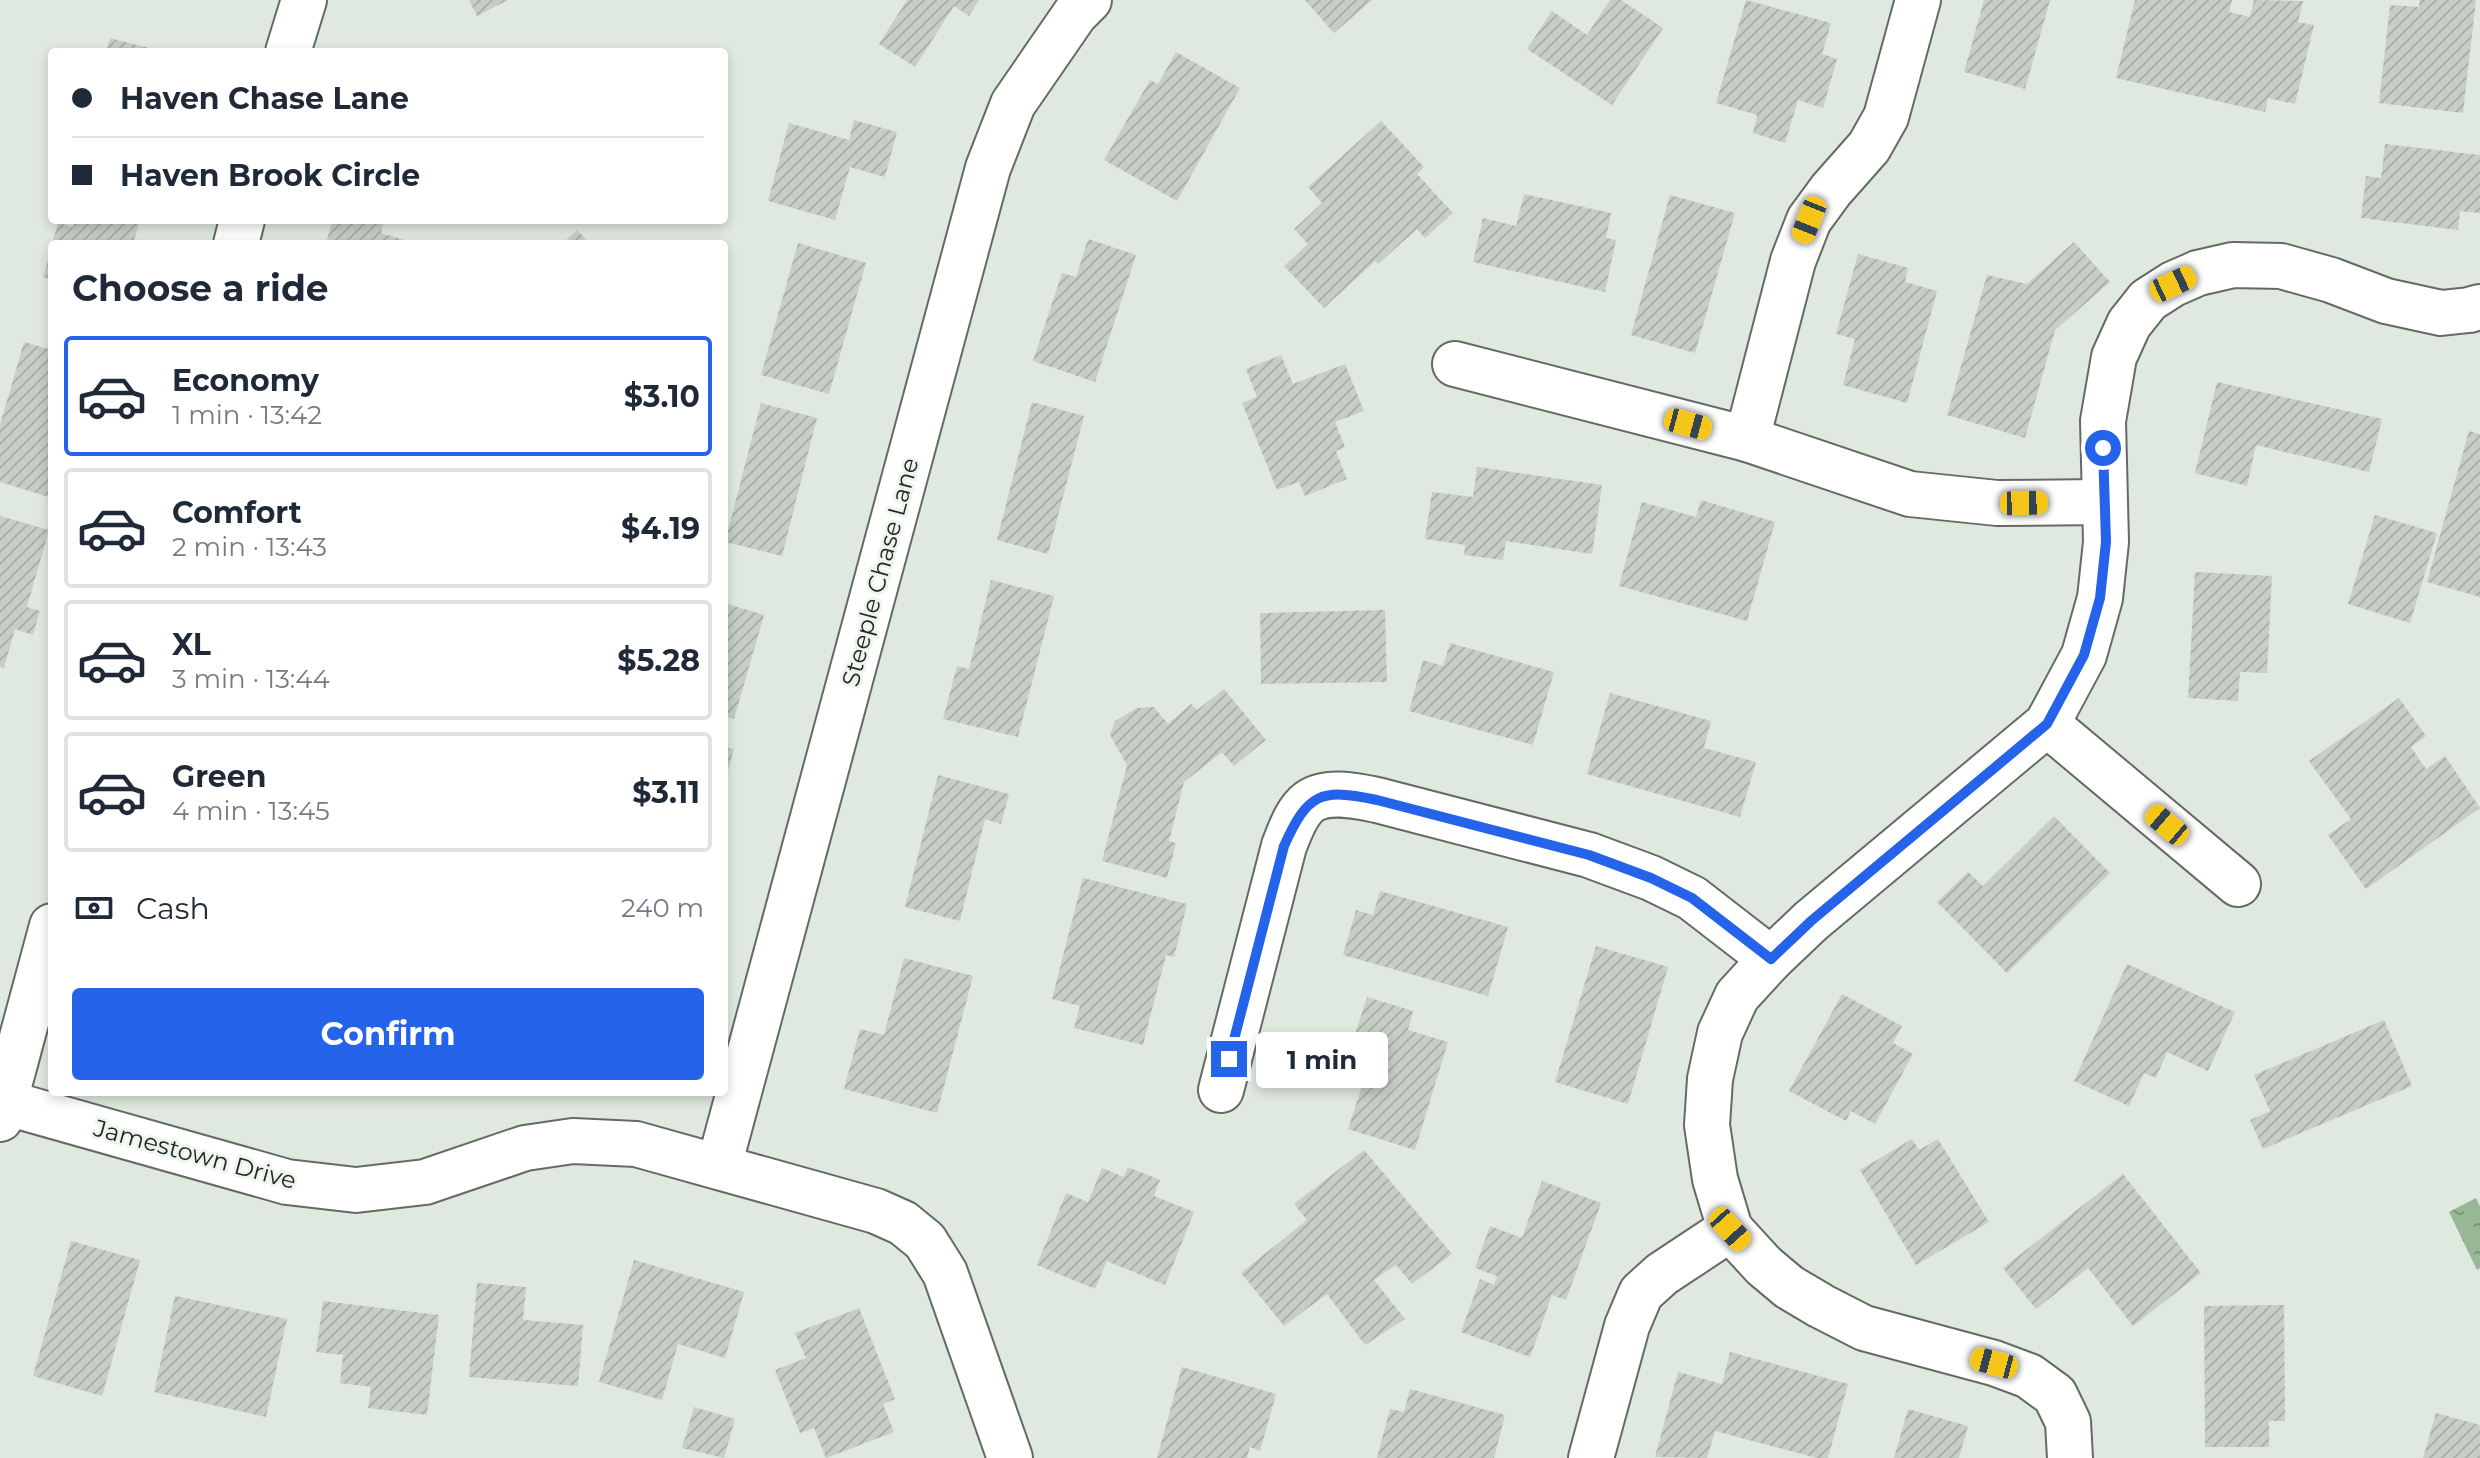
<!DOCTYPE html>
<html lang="en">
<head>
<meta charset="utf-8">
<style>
  body { margin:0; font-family:Montserrat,sans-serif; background:#f6f6f7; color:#1f2937; height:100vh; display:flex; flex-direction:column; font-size:30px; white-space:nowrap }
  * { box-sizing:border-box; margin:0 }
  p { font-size:26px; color:#747a83 }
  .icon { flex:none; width:44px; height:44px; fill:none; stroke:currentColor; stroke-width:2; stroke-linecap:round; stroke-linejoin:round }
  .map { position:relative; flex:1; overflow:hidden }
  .sheet { position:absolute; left:48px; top:240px; width:680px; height:856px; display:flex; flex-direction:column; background:#fff; border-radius:8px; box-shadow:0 4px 12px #0003 }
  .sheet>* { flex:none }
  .hud { position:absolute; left:48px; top:48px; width:680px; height:176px; border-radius:8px; box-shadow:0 4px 12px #0003; display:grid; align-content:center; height:176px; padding:0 24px; background:#fff }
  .end { position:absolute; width:36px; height:36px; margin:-18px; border:10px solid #2563eb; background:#fff; box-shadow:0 0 0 4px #fff }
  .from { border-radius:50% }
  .bubble { position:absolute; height:56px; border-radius:8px; background:#fff; box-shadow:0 4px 12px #0003; font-size:26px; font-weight:700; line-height:56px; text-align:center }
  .car { position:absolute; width:24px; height:48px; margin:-24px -12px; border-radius:10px; box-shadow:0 0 6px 2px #0007; background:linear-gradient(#f5c518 24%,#345 0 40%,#f5c518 0 76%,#345 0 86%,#f5c518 0) }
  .hud b { display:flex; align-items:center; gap:28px; height:76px; font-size:30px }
  .hud b+b { border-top:2px solid #e0e1e3 }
  .hud i { width:20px; height:20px; background:#1f2937 }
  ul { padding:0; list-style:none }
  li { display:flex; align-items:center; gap:24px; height:120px; margin:0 16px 12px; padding:0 8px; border:4px solid #e0e1e3; border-radius:8px }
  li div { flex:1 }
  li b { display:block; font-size:30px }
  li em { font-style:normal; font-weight:700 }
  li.selected { border-color:#2563eb }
  li>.icon { width:72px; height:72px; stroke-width:1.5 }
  h2 { padding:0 24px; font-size:36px; line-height:96px }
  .pay { display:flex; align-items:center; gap:20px; height:88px; padding:0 24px; font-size:30px }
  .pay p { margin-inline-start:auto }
  .primary-button { display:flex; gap:16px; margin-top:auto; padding:16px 24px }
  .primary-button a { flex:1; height:92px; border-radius:8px; background:#2563eb; color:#fff; font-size:32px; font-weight:700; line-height:92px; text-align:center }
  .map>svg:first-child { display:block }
  .water { fill:url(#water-ripples) }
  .building { fill:url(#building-hatch) }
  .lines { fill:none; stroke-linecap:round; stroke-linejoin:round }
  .minor-casing { stroke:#646b63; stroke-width:48 }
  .minor { stroke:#fff; stroke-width:44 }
  .route { stroke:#2563eb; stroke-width:10 }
  .labels { text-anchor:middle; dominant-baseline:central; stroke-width:6; stroke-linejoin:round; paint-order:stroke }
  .street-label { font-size:24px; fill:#232622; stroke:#edf6ec }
</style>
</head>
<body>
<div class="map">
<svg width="2480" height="1458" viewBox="0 0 2480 1458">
  <defs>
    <pattern id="water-ripples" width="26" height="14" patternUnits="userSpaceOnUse" patternTransform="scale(2)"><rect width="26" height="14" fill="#98b794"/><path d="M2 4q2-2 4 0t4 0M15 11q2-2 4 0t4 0" fill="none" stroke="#7c9578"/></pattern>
    <pattern id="building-hatch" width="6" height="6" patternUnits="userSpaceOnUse" patternTransform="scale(2)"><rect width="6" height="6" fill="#c6cfc5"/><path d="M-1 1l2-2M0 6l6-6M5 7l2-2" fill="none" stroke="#aab2a9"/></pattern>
  </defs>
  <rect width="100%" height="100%" fill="#e0e9df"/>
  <polygon class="water" points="2476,1198 2480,1206 2480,1268 2477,1270 2449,1212"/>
  <g class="building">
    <polygon points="469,0 508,0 477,16"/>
    <polygon points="907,0 979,0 969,16 954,6 915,67 879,44"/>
    <polygon points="1305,0 1372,0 1334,33"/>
    <polygon points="1610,0 1621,0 1663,28 1612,105 1527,49 1552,11 1587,35"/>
    <polygon points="1746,0 1831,23 1822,54 1837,59 1823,108 1798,100 1785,143 1753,133 1757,115 1716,103"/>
    <polygon points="1984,0 2050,0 2025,89 1964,72"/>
    <polygon points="2135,0 2232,0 2229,12 2250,17 2254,0 2303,1 2298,22 2314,25 2295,104 2268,98 2265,112 2116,78"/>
    <polygon points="2420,0 2476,0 2463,113 2379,103 2390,5 2419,7"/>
    <polygon points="110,38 161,51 161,52 106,52"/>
    <polygon points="1176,52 1240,88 1177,201 1104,160 1150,80 1158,84"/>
    <polygon points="854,120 897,132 885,177 850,167 835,220 768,201 789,123 849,140"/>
    <polygon points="1381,121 1424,167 1417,174 1453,213 1425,238 1417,229 1378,264 1375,261 1324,308 1284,266 1308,244 1294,229 1322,203 1308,187"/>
    <polygon points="2385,144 2480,155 2480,213 2460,211 2458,230 2361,218 2366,176 2381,178"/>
    <polygon points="1524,194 1611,213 1606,238 1616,240 1605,292 1473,262 1483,218 1516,226"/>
    <polygon points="1670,195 1735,213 1695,353 1631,335"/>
    <polygon points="75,220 140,220 133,244 52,244 58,223 73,227"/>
    <polygon points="332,220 370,220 383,224 381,233 418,244 326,244"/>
    <polygon points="577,230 590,244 562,244"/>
    <polygon points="1088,239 1136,255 1095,382 1033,361 1062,273 1076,277"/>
    <polygon points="2074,242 2110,282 2055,330 2025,438 1947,415 1987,275 2027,284"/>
    <polygon points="798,243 866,263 829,394 761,375"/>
    <polygon points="52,248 52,279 43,277"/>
    <polygon points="1858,254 1908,268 1905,282 1937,291 1907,403 1843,385 1855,339 1836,334"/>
    <polygon points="24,342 52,350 52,498 0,482 0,425"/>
    <polygon points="1281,355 1293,384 1345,364 1364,411 1335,422 1345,447 1336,451 1347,479 1305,496 1299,482 1277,490 1242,403 1257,397 1246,369"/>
    <polygon points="2217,382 2382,419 2369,472 2256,445 2247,486 2195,473"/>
    <polygon points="1032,402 1084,416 1048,554 997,540"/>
    <polygon points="761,403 817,418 782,556 725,542"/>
    <polygon points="2469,431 2480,434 2480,597 2427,582"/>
    <polygon points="1477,467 1602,485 1592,554 1506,541 1503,560 1464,555 1465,545 1425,539 1432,492 1473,497"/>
    <polygon points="1701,500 1775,522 1747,621 1619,586 1642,502 1696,517"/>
    <polygon points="2375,515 2437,533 2410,623 2348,604"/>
    <polygon points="0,516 49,530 27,607 40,611 33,635 15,629 4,668 0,667"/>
    <polygon points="2195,572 2272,576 2267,673 2240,672 2238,701 2188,698"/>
    <polygon points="991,580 1054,596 1018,737 943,719 957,666 969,669"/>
    <polygon points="724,603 764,615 734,719 724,716"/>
    <polygon points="1385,610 1387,682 1261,684 1260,613"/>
    <polygon points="1450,643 1554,672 1533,745 1409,711 1423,660 1443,666"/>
    <polygon points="1224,689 1266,740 1234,766 1222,752 1184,782 1169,841 1176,843 1167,878 1102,861 1127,765 1110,735 1115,721 1137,708 1154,707 1168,724 1191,704 1197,710"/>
    <polygon points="1610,693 1711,721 1704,748 1756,762 1740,817 1587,774"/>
    <polygon points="2399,698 2426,736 2411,747 2426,769 2445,756 2480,808 2366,889 2328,835 2351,819 2309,761"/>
    <polygon points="724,747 734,749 725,781 724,781"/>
    <polygon points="938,775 1009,794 1001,824 985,819 960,921 905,907"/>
    <polygon points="2054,816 2110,873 2007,973 1937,902 1968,872 1983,886"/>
    <polygon points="1083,878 1187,904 1174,957 1166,955 1143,1045 1074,1028 1080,1006 1052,999"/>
    <polygon points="1380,891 1508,927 1488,996 1343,955 1356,910 1373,915"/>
    <polygon points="1596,946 1668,967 1628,1104 1555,1082"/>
    <polygon points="904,958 973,976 937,1113 844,1089 860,1029 884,1035"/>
    <polygon points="2127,964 2235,1012 2208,1071 2167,1052 2156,1078 2144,1073 2129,1106 2074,1081"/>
    <polygon points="1842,994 1902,1026 1893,1043 1913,1054 1875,1124 1851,1111 1846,1121 1789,1091"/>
    <polygon points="1367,997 1413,1011 1408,1030 1448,1042 1415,1150 1348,1129 1366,1073 1345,1066"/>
    <polygon points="2384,1020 2412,1086 2263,1149 2250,1120 2270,1111 2254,1075"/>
    <polygon points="1912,1139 1919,1150 1938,1139 1989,1222 1916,1265 1860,1170"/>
    <polygon points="1364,1150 1452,1254 1412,1284 1396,1265 1374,1280 1405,1319 1365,1345 1327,1294 1284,1326 1241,1273 1307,1220 1294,1204"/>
    <polygon points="1128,1167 1160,1180 1154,1196 1194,1212 1165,1285 1107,1261 1095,1289 1037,1265 1066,1193 1088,1202 1102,1168 1124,1177"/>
    <polygon points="2123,1174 2201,1273 2133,1326 2088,1268 2036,1309 2003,1268"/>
    <polygon points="1542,1181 1601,1203 1566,1300 1552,1295 1530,1357 1461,1332 1480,1279 1494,1285 1497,1276 1475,1268 1490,1226 1522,1238"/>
    <polygon points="71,1241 140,1260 102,1396 33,1376"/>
    <polygon points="634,1260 744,1292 725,1358 678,1344 662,1400 599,1382"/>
    <polygon points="477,1283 526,1287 523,1320 583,1325 578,1386 469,1377"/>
    <polygon points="175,1296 287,1319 266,1417 154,1392"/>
    <polygon points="323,1301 439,1315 427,1415 368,1408 371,1387 340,1383 343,1355 316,1352"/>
    <polygon points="2284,1305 2285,1421 2269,1421 2269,1447 2205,1447 2204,1306"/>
    <polygon points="859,1308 895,1399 883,1404 894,1432 826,1458 814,1428 800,1433 775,1370 806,1358 795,1333"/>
    <polygon points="1730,1352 1848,1384 1828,1458 1817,1458 1715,1431 1707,1458 1655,1457 1678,1372 1722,1384"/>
    <polygon points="1182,1367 1276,1394 1260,1451 1250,1447 1247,1458 1157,1458"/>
    <polygon points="1410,1389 1505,1415 1494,1458 1377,1458 1390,1409 1404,1412"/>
    <polygon points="694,1407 735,1419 724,1458 682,1448"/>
    <polygon points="1908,1409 1968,1426 1959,1458 1894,1458"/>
    <polygon points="2436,1413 2480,1425 2480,1458 2423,1458"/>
  </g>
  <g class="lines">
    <g class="minor-casing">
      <g id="minor">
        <polyline points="288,52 304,0"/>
        <polyline points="236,244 242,220"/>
        <polyline points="1455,364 1747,439 1910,494 1997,503 2104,502"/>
        <polyline points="1747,439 1793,261 1809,220 1831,190 1869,147 1886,117 1918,0"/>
        <polyline points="2047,724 2238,884"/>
        <path d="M 1221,1090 L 1284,846 C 1290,831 1296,812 1309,802 C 1327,789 1357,796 1377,800 L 1589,855 L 1651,878 L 1692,898 L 1771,959"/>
        <polyline points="0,1101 287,1182 356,1190 425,1182 525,1148 573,1141 636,1144 876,1211 903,1223 925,1241 945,1273 1010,1458"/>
        <polyline points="0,1119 52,926"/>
        <polyline points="719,1166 988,168 1013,104 1075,14 1089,0"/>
        <polyline points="1591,1458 1627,1326 1641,1293 1662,1274 1730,1229"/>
        <polyline points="2070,1458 2068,1422 2055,1395 2029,1376 1994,1363 1864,1328 1821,1306 1789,1287 1764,1266 1730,1229 1715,1179 1707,1125 1710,1079 1720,1033 1737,996 1771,959 1811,921 2047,724 2084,655 2100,598 2106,542 2103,421 2114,357 2129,324 2148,300 2173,284 2198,273 2233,265 2281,266 2331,280 2386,301 2441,313 2469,310 2480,307"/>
      </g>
    </g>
    <use href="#minor" class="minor"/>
  </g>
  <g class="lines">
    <path class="route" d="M 1229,1059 L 1284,846 C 1308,793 1320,788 1377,800 L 1589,855 L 1651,878 L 1692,898 L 1771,959 L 1811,921 L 2047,724 L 2084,655 L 2100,598 L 2106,542 L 2103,448"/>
  </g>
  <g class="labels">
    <g class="street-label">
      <text transform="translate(880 572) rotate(-75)">Steeple Chase Lane</text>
      <text transform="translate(195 1154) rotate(15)">Jamestown Drive</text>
    </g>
  </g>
</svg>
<i class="end from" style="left:2103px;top:448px"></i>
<i class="end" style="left:1229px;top:1059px"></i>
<div class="bubble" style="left:1256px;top:1032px;width:132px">1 min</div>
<i class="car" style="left:1809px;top:220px;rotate:202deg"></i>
<i class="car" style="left:2173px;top:284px;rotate:65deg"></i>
<i class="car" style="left:1688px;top:424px;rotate:105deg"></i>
<i class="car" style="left:2024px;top:503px;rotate:89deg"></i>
<i class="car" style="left:2167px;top:825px;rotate:310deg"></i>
<i class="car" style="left:1730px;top:1229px;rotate:138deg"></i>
<i class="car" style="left:1994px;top:1363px;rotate:285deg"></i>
<div class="hud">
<b><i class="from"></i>Haven Chase Lane</b>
<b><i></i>Haven Brook Circle</b>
</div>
<section class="sheet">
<h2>Choose a ride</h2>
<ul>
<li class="selected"><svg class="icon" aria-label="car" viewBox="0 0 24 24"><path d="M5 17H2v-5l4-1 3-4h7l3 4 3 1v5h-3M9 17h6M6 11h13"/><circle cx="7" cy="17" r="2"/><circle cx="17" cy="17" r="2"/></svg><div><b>Economy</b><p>1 min · 13:42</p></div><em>$3.10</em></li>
<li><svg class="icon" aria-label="car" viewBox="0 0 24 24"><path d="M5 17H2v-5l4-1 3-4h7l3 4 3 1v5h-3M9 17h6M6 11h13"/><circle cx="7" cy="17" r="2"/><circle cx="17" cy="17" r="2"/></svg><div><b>Comfort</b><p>2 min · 13:43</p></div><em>$4.19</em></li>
<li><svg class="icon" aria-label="car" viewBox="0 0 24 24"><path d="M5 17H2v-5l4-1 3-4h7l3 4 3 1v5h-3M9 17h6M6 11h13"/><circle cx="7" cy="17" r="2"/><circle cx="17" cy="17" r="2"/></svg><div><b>XL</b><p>3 min · 13:44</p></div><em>$5.28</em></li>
<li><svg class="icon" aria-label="car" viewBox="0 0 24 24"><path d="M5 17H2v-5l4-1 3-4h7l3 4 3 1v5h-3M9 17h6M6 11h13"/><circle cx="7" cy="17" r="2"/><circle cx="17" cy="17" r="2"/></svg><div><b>Green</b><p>4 min · 13:45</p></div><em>$3.11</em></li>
</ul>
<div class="pay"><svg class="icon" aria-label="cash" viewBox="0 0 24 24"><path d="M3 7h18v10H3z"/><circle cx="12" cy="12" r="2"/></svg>Cash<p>240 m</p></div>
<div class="primary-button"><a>Confirm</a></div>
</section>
</div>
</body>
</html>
